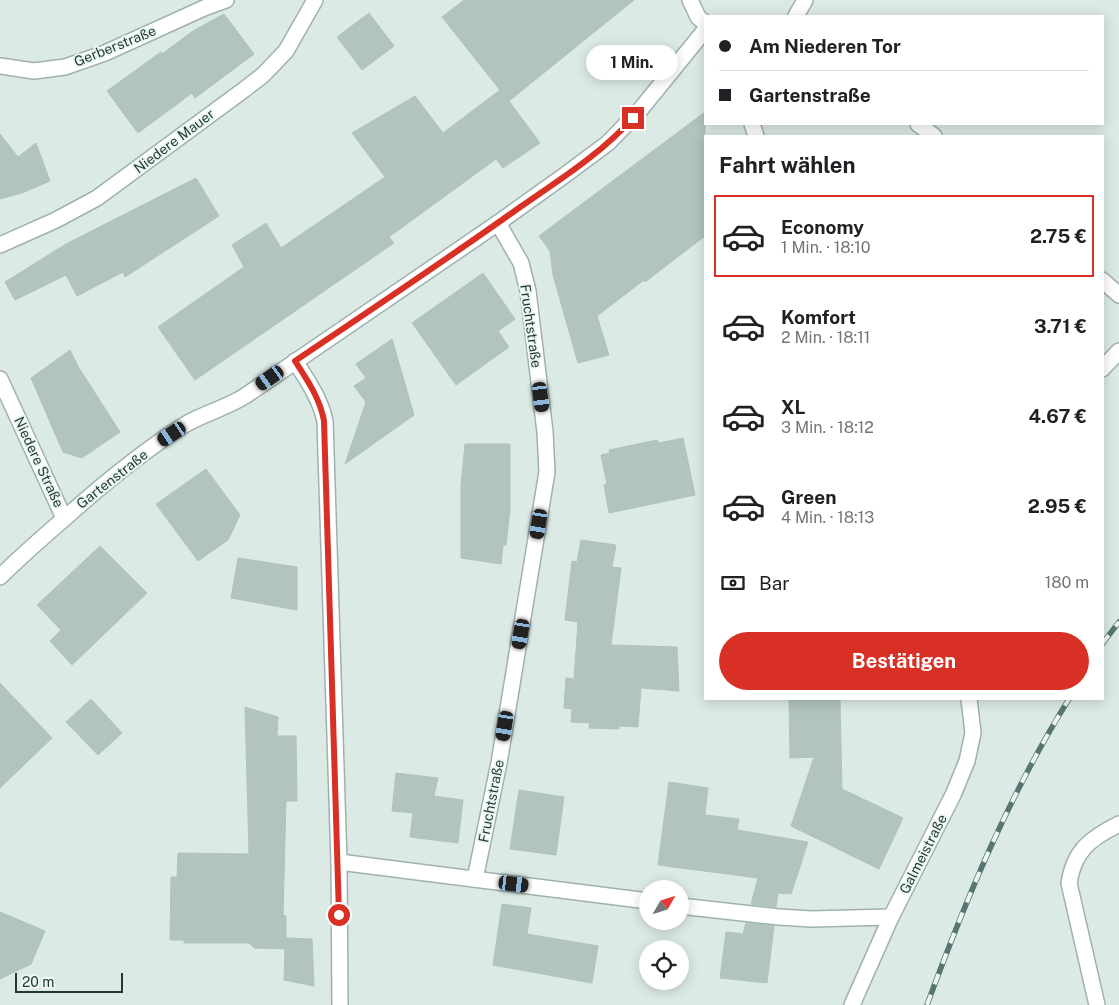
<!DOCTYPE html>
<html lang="de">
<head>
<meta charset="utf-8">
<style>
  body { margin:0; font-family:"Public Sans",sans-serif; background:#f6f6f6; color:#202124; height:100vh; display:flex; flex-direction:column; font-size:19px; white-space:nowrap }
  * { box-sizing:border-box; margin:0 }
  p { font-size:16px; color:#757577 }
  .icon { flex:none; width:28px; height:28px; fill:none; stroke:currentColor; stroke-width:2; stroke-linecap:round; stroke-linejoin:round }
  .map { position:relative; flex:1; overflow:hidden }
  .drawer { position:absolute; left:704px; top:135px; width:400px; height:565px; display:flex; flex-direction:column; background:#fff; border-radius:0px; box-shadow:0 2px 12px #0003 }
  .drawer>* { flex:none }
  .hud { position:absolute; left:704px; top:15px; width:400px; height:110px; border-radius:0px; box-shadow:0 2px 12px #0003; display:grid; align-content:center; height:110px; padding:0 15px; background:#fff }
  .needle { width:32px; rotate:51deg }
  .buttons { position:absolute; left:639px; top:880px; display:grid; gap:10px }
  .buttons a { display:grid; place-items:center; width:50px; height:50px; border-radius:50%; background:#fff; box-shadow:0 2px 12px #0003; font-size:25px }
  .scale { position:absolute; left:15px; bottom:12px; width:108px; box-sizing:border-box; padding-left:5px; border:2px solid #1e3936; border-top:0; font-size:14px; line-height:18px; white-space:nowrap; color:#1e3936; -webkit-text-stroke:4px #edf6f3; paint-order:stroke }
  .end { position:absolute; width:22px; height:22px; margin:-11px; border:6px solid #d93025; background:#fff; box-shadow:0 0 0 2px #fff }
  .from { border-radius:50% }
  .bubble { position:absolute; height:35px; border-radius:18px; background:#fff; box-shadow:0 2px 12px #0003; font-size:16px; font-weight:700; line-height:35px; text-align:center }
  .car { position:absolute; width:15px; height:30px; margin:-15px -8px; border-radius:6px; box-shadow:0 0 4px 1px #0007; background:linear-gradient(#222 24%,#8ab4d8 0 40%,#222 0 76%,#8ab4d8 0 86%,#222 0) }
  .hud b { display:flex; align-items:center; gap:18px; height:48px; font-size:19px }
  .hud b+b { border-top:1px solid #e0e0e0 }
  .hud i { width:12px; height:12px; background:#202124 }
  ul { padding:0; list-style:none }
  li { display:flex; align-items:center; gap:15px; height:82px; margin:0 10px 8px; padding:0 5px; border:2px solid transparent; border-radius:0px }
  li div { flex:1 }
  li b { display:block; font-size:19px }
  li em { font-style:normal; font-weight:700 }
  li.active { border-color:#d93025 }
  li>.icon { width:45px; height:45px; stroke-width:1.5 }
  h2 { padding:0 15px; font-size:22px; line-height:60px }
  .pay { display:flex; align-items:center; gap:12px; height:55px; padding:0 15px; font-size:19px }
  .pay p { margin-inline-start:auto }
  .action { display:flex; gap:10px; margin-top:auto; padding:10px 15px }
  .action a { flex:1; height:58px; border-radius:30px; background:#d93025; color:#fff; font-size:20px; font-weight:700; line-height:58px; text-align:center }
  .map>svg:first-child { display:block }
  .building { fill:#b2c4bf; stroke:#afc3be }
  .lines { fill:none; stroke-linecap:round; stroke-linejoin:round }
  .minor-casing { stroke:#9fb1ae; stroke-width:18 }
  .minor { stroke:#fff; stroke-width:15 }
  .rail-casing { stroke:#577672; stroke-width:5.5 }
  .rail { stroke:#edf6f3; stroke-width:4; stroke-dasharray:11; stroke-linecap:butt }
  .route { stroke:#d93025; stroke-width:6 }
  .labels { text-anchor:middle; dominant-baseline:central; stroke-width:4; stroke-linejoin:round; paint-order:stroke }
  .street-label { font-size:14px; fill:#1e3936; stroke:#edf6f3 }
</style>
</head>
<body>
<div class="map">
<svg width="1119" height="1005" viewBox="0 0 1119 1005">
  <rect width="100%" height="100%" fill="#dceae6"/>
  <g class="building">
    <polygon points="464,0 634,0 509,101 540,143 503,168 496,159 389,237 394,243 195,380 158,327 244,267 232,245 266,223 281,248 385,177 352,133 415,96 443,133 500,90 442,17"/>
    <polygon points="369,13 394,46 362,70 337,37"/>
    <polygon points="224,14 254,54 195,98 192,93 138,133 107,91 161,52 162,54 193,31"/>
    <polygon points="705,112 705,236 645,282 644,280 597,316 609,355 578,363 553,275 550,251 539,236"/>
    <polygon points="0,134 18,157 36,143 50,181 22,193 0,199"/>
    <polygon points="196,178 219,216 125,277 123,272 77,296 66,275 15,300 5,282 66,244"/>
    <polygon points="483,273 515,319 498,331 509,347 456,385 412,323"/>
    <polygon points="392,339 414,415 345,464 366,402 354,386 366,378 356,364"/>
    <polygon points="70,350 79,368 120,432 82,458 63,452 31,378"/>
    <polygon points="683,438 695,495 609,513 604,485 607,484 601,455 610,453 609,450 657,440 659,443"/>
    <polygon points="465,444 510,444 510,510 506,545 503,545 501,564 461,558 461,485"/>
    <polygon points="206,469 240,515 228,540 198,561 156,504"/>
    <polygon points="581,540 616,545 612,567 621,568 611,645 677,647 679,691 641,688 638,727 619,726 619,729 589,728 590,723 571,722 572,709 564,708 566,678 574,679 578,622 565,620 572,561 577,562"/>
    <polygon points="100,546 147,593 72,665 50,641 61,630 37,605"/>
    <polygon points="238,558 297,567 297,610 231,598"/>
    <polygon points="0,683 52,738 0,788"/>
    <polygon points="91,699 122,733 98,755 66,722"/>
    <polygon points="789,699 840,699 842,789 903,818 879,869 791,826 814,757 790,758"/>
    <polygon points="245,707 278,717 277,736 296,736 297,801 286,801 283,915 286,916 286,938 312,939 314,986 284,980 285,949 254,948 249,943 184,943 184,940 170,940 171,877 177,877 178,853 249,854"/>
    <polygon points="396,773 438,778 434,796 463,800 458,843 410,837 413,813 392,811"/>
    <polygon points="669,782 708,788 705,815 739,819 737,830 808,842 791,894 778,893 776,907 751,904 758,878 658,865"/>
    <polygon points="519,790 564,797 556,855 510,849"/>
    <polygon points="502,904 531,908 527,934 598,946 592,983 493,965"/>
    <polygon points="0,912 45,931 31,964 0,979"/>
    <polygon points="746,923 774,926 767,983 720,978 726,932 743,934"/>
  </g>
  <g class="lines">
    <g class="minor-casing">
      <g id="minor">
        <polyline points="690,0 698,17 705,23"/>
        <polyline points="796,16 805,0"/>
        <polyline points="0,66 34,71 65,67 105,53 204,8 226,0"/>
        <polyline points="752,124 756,136"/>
        <polyline points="918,124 934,136"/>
        <polyline points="0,245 56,220 97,198 245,89 263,75 286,51 315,0"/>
        <polyline points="1102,280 1119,295"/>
        <path d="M 295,361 C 307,380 320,398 325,421 L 339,862 L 340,1005"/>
        <polyline points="1102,369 1119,351"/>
        <polyline points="0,379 64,518"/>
        <path d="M 0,577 C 21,556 43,537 65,518 C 103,484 143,451 186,424 C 205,413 226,408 245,396 L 498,223 L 565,175 L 608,143 L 640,110 L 705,30"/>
        <polyline points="339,862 648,901"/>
        <polyline points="475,879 499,763 547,472 545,432 528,291 521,263 498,223"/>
        <polyline points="680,906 779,917 811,919 891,917"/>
        <polyline points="852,1005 891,917 953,795 967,761 973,733 969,699"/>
        <path d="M 1097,1005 L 1069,883 C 1074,850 1091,838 1119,824"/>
      </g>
    </g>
    <use href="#minor" class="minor"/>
    <g class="rail-casing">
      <g id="rail">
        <polyline points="1102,644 1119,622"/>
        <path d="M 927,1005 C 966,899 1009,795 1069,699"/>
      </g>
    </g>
    <use href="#rail" class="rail"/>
  </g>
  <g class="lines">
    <path class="route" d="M 339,915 L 324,421 C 320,398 307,380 295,361 C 369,311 443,262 516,210 C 556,182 600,155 633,118"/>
  </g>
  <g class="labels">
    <g class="street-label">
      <text transform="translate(115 46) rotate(-22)">Gerberstraße</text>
      <text transform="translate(174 141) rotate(-37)">Niedere Mauer</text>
      <text transform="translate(531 326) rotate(82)">Fruchtstraße</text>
      <text transform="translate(39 462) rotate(65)">Niedere Straße</text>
      <text transform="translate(112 479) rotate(-38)">Gartenstraße</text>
      <text transform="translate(491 801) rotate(-79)">Fruchtstraße</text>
      <text transform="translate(923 854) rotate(-63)">Galmeistraße</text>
    </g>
  </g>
</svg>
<div class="buttons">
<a><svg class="needle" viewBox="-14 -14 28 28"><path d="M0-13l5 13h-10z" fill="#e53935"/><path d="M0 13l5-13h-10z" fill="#757577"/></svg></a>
<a><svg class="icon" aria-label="locate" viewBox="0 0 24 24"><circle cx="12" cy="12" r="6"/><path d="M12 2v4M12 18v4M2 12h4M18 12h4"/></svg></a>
</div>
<div class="scale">20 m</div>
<i class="end from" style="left:339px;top:915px"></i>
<i class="end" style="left:633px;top:118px"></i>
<div class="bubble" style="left:586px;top:45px;width:92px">1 Min.</div>
<i class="car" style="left:270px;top:378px;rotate:235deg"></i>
<i class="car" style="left:541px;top:397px;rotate:173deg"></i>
<i class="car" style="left:172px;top:434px;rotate:236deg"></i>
<i class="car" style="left:539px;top:524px;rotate:189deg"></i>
<i class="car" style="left:521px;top:634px;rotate:190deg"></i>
<i class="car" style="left:505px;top:726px;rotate:189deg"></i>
<i class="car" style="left:514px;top:884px;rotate:97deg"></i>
<div class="hud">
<b><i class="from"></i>Am Niederen Tor</b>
<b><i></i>Gartenstraße</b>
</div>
<section class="drawer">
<h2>Fahrt wählen</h2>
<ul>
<li class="active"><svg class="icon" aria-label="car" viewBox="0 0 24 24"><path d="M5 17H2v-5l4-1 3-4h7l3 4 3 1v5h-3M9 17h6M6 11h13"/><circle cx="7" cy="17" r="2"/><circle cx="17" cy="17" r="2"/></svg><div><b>Economy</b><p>1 Min. · 18:10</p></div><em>2.75 €</em></li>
<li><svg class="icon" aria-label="car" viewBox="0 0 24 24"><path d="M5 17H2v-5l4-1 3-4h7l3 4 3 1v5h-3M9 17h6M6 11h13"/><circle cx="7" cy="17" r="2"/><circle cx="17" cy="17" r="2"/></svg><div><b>Komfort</b><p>2 Min. · 18:11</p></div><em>3.71 €</em></li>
<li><svg class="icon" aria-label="car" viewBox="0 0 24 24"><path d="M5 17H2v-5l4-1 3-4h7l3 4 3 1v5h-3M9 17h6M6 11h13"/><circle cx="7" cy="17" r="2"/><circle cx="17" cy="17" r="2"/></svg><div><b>XL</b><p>3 Min. · 18:12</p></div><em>4.67 €</em></li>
<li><svg class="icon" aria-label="car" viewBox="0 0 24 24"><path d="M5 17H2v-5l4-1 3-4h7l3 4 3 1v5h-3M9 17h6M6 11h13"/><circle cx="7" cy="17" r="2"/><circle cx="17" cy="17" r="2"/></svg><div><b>Green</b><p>4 Min. · 18:13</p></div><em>2.95 €</em></li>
</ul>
<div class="pay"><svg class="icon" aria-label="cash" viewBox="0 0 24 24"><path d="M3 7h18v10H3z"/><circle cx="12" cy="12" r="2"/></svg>Bar<p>180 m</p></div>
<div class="action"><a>Bestätigen</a></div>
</section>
</div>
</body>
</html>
